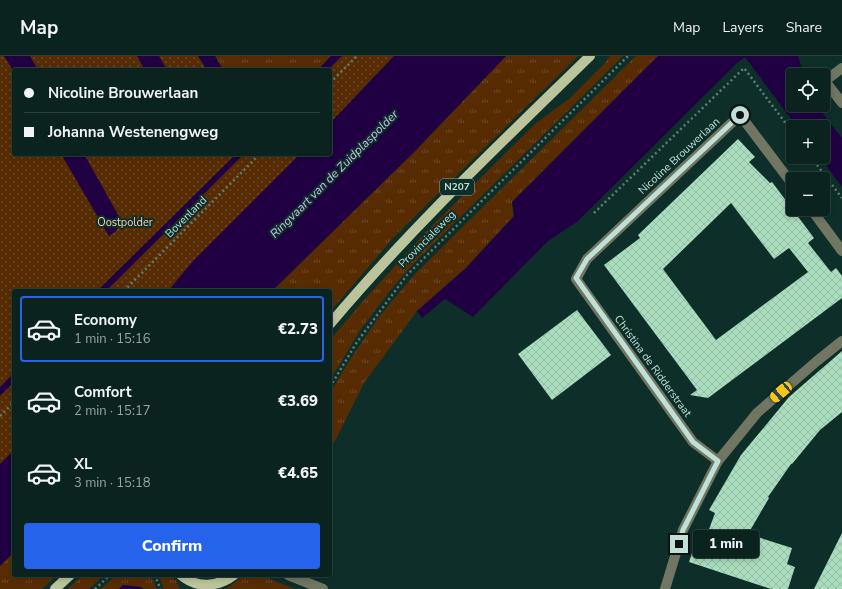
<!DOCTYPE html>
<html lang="en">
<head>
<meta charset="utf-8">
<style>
  body { margin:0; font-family:"Nunito Sans",sans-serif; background:#182f2c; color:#f1f3f6; height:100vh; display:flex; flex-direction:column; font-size:15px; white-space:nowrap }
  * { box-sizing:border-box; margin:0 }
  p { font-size:13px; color:#99a4a4 }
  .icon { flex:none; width:22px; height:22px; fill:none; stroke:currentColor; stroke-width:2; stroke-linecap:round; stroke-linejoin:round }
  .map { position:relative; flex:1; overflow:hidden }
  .panel { position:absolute; left:12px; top:233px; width:320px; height:288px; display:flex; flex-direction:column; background:#0a231f; border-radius:4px; box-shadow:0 2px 6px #0003,0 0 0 1px #2a403d }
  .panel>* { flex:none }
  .banner { position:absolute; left:12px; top:12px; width:320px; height:88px; border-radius:4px; box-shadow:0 2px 6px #0003,0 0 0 1px #2a403d; display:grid; align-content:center; height:88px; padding:0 12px; background:#0a231f }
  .buttons { position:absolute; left:786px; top:12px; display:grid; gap:8px }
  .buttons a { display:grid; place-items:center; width:44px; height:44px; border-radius:4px; background:#0a231f; box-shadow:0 2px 6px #0003,0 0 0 1px #2a403d; font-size:20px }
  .end { position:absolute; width:18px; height:18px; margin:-9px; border:5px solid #c0dfd7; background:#111; box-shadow:0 0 0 2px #111 }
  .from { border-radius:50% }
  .bubble { position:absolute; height:28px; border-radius:4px; background:#0a231f; box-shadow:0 2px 6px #0003,0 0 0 1px #2a403d; font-size:13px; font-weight:800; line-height:28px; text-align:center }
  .car { position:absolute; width:12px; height:24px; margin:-12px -6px; border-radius:5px; box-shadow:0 0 3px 1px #0007; background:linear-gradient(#f5c518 24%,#345 0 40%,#f5c518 0 76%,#345 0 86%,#f5c518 0) }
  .banner b { display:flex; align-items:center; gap:14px; height:38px; font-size:15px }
  .banner b+b { border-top:1px solid #2a403d }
  .banner i { width:10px; height:10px; background:#f1f3f6 }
  ul { padding:7px 0 0; list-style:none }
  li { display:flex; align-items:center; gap:12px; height:66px; margin:0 8px 6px; padding:0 4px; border:2px solid transparent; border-radius:4px }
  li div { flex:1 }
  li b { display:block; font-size:15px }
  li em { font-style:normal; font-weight:800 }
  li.on { border-color:#2563eb }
  li>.icon { width:36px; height:36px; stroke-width:1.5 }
  .button { display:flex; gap:8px; margin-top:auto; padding:8px 12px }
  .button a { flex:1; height:46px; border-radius:4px; background:#2563eb; color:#fff; font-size:16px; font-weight:800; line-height:46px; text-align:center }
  header { display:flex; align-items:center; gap:24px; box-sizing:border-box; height:56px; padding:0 20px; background:#0a231f; border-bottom:1px solid #2a403d }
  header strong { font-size:19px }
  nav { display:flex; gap:22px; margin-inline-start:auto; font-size:14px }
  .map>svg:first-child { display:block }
  .grass { fill:url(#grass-tufts) }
  .park { fill:url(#park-dots) }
  .water { fill:#200043 }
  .building { fill:url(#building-cross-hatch); fill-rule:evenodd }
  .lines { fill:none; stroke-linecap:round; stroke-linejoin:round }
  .path { stroke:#5e7e77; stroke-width:2.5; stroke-dasharray:2 3; stroke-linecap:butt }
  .minor { stroke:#717662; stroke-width:10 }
  .major { stroke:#bbc49a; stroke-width:10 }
  .route { stroke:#c0dfd7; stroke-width:5 }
  .labels { text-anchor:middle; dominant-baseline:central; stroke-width:4; stroke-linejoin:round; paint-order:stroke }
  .shield { fill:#0e2f29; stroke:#8baaa3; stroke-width:1 }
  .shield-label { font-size:10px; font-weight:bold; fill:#c0dfd7 }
  .street-label { font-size:11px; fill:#c0dfd7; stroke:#0e2f29 }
  .park-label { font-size:11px; fill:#fdcfae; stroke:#0e2f29 }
  .water-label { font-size:12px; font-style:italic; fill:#cbbdee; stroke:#0e2f29 }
</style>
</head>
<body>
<header>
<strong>Map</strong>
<nav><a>Map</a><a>Layers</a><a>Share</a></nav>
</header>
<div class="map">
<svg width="842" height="533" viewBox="0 0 842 533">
  <defs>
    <pattern id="grass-tufts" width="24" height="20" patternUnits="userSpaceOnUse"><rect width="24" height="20" fill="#582c02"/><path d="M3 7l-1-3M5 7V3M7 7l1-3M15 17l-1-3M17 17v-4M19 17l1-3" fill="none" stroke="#6e4a26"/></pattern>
    <pattern id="park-dots" width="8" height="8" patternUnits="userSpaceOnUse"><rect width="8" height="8" fill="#582c02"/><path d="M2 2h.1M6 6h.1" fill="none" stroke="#6e4a26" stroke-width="1.8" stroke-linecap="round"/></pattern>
    <pattern id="building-cross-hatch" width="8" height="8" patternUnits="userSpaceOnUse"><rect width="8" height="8" fill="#aaddbe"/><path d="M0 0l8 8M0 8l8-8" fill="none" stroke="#94bea5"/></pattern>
  </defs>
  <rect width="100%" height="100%" fill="#0e2f29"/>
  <g class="grass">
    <polygon points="215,0 331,0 318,14 223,14"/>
    <polygon points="506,0 578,0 393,182 330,256 330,235 272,235 414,96"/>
    <polygon points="610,0 623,0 413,208 389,236 361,273 330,324 330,284 364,244 425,177 536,67 569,43 605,7"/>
    <polygon points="636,0 658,0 512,146 514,160 466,212 417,255 364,327 330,395 330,337 349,305 379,261 413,220"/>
    <polygon points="14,496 14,519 57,519 42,533 0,533 0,510"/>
    <polygon points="83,519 104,519 89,533 68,533"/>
    <polygon points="117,519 149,519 154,525 156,533 143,533 141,531 123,529 119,533 100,533"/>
    <polygon points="158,519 167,519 169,522 171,521 174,524 176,523 180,533 164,533"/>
    <polygon points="253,519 260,519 295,533 226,533 241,522"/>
  </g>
  <g class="park">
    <polygon points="0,0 211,0 219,14 14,14 14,98 319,98 183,235 14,235 14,404 0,418"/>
    <polygon points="336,0 416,0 330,87 330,14 322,14"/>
  </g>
  <g class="water">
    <polygon points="4,0 30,0 38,14 14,14 14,16"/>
    <polygon points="137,0 159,0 167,14 145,14"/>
    <polygon points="198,0 215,0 223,14 207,14"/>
    <polygon points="331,0 342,0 328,14 318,14"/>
    <polygon points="394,0 506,0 414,96 272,235 168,235 193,205 300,98 330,98 330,67"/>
    <polygon points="658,0 798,0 803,16 802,19 793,19 793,49 816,49 842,82 842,131 820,101 823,101 823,71 797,71 745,1 737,7 578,165 548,185 473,261 445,243 422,262 417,255 466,212 514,160 512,146"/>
    <polygon points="61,98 84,98 121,164 116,175 109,180"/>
    <polygon points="236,98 244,98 106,235 97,235"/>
    <polygon points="14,317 14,326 0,340 0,331"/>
    <polygon points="14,394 14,496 0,510 0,408"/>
    <polygon points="123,529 141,531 143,533 119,533"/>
  </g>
  <g class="building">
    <path d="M 738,83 L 755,101 L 749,106 L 770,127 L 772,126 L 814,182 L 808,187 L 831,216 L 836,212 L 842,220 L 842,242 L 708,342 L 690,339 L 697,334 L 604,209 L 640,182 L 638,179 ZM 731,147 L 774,203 L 789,192 L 808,216 L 716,284 L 663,213 Z"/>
    <polygon points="577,254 611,299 552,344 518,298"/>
    <polygon points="842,295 842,356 820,374 792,408 791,408 768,441 769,442 748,478 792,492 787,508 795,511 788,533 771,533 689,506 696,485 704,487 715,457 709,454 741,399 789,341"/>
    <polygon points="842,477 842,533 814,533"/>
  </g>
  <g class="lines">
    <g class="path">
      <polyline points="330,27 357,0"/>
      <polyline points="811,101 842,142"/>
      <polyline points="594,157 744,12 793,77"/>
      <polyline points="124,235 260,98"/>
      <polyline points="330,331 357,286 407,219 628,0"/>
      <polyline points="0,360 14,346"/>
      <polyline points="154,519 158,526 160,533"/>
      <polyline points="95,533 110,519"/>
    </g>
    <g class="minor">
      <polyline points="842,12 825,25 842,47"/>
      <polyline points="811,153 842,195"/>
      <polyline points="718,405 693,386 576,223 587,203 740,59 793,129"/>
      <polyline points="288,519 323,533"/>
      <polyline points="665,533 683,474 718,405 757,357 817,305 842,285"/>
    </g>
    <g class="major">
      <path d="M 330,268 C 410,173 501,87 590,0"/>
      <path d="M 181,519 C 197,533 218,531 234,519"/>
      <polyline points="55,533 70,519"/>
    </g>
  </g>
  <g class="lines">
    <polyline class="route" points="679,488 683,474 718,405 693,386 576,222 587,203 740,59"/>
  </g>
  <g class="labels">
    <rect class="shield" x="440" y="123" width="34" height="16" rx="3"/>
    <g class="shield-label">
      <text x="457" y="131">N207</text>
    </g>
    <g class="street-label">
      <text transform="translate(679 100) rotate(-43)">Nicoline Brouwerlaan</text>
      <text transform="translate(186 161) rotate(-45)">Bovenland</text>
      <text transform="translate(427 183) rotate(-45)">Provincialeweg</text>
      <text transform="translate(653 310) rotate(54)">Christina de Ridderstraat</text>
    </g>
    <g class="park-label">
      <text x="125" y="166">Oostpolder</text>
    </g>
    <g class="water-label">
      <text transform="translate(334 118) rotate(-45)">Ringvaart van de Zuidplaspolder</text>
    </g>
  </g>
</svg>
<div class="buttons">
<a><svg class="icon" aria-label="locate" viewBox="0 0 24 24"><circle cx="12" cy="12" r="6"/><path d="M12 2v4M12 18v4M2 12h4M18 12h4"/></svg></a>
<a>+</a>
<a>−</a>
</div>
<i class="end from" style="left:740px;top:59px"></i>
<i class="end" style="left:679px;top:488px"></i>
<div class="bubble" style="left:693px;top:474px;width:66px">1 min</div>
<i class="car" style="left:781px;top:336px;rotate:229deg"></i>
<div class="banner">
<b><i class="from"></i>Nicoline Brouwerlaan</b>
<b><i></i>Johanna Westenengweg</b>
</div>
<section class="panel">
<ul>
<li class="on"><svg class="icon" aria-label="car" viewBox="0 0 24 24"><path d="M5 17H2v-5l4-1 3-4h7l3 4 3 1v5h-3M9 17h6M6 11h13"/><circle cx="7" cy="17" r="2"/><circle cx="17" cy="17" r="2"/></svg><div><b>Economy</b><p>1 min · 15:16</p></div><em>€2.73</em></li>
<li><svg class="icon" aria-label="car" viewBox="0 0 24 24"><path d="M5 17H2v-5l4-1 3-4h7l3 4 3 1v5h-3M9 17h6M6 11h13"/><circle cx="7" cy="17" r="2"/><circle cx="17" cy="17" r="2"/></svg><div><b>Comfort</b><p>2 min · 15:17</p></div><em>€3.69</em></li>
<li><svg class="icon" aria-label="car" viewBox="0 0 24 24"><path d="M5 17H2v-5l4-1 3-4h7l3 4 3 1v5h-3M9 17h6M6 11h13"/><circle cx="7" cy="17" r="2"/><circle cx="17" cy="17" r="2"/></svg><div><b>XL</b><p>3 min · 15:18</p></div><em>€4.65</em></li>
</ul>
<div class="button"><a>Confirm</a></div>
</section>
</div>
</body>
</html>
